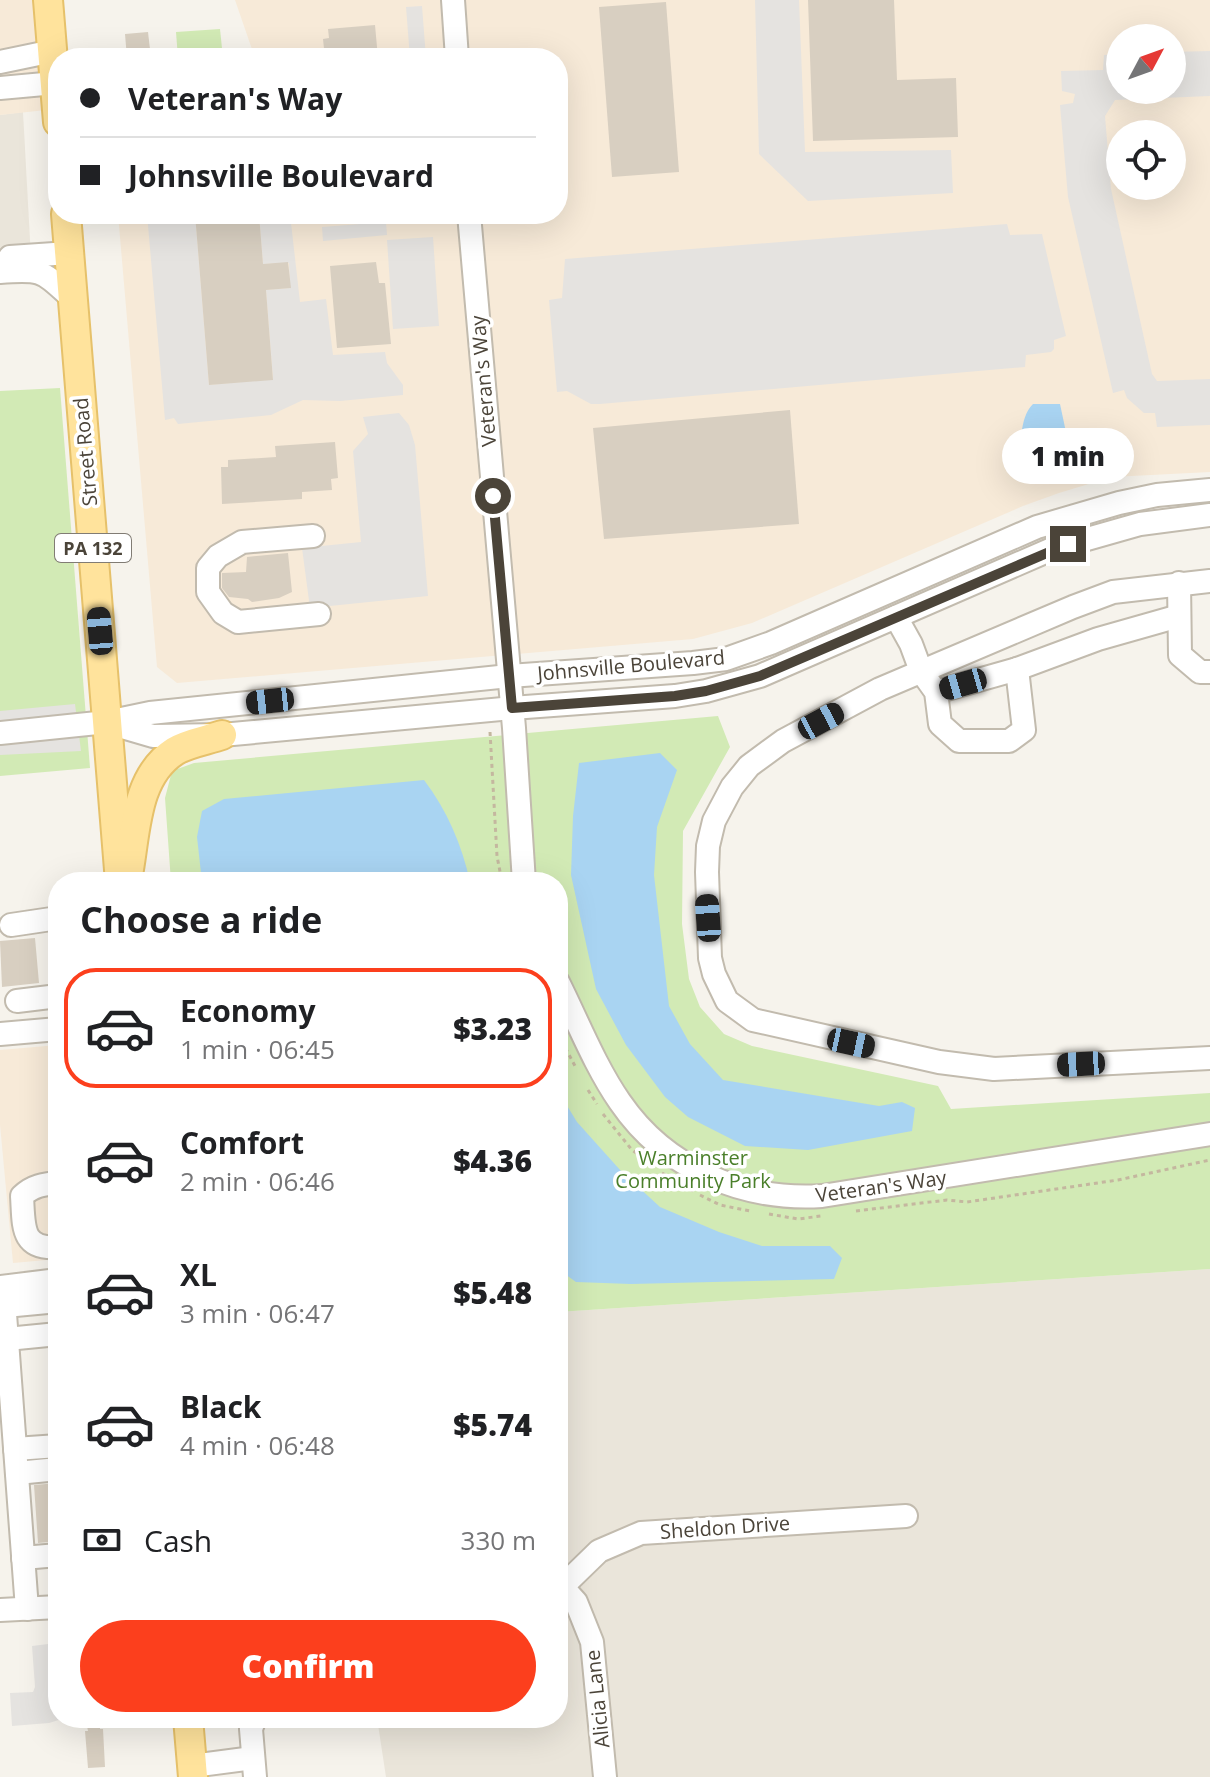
<!DOCTYPE html>
<html lang="en">
<head>
<meta charset="utf-8">
<style>
  body { margin:0; font-family:"Open Sans",sans-serif; background:#f6f6f6; color:#202124; height:100vh; display:flex; flex-direction:column; font-size:30px; white-space:nowrap }
  * { box-sizing:border-box; margin:0 }
  p { font-size:26px; color:#757577 }
  .icon { flex:none; width:44px; height:44px; fill:none; stroke:currentColor; stroke-width:2; stroke-linecap:round; stroke-linejoin:round }
  .map { position:relative; flex:1; overflow:hidden }
  .details { position:absolute; left:48px; top:872px; width:520px; height:856px; display:flex; flex-direction:column; background:#fff; border-radius:32px; box-shadow:0 8px 32px #0002 }
  .details>* { flex:none }
  .banner { position:absolute; left:48px; top:48px; width:520px; height:176px; border-radius:32px; box-shadow:0 8px 32px #0002; display:grid; align-content:center; height:176px; padding:0 32px; background:#fff }
  .needle { width:52px; rotate:49deg }
  .controls { position:absolute; left:1106px; top:24px; display:grid; gap:16px }
  .controls a { display:grid; place-items:center; width:80px; height:80px; border-radius:50%; background:#fff; box-shadow:0 8px 32px #0002; font-size:40px }
  .end { position:absolute; width:36px; height:36px; margin:-18px; border:10px solid #4b4439; background:#fff; box-shadow:0 0 0 4px #fff }
  .from { border-radius:50% }
  .bubble { position:absolute; height:56px; border-radius:28px; background:#fff; box-shadow:0 8px 32px #0002; font-size:26px; font-weight:800; line-height:56px; text-align:center }
  .car { position:absolute; width:24px; height:48px; margin:-24px -12px; border-radius:10px; box-shadow:0 0 6px 2px #0007; background:linear-gradient(#222 24%,#8ab4d8 0 40%,#222 0 76%,#8ab4d8 0 86%,#222 0) }
  .banner b { display:flex; align-items:center; gap:28px; height:76px; font-size:30px }
  .banner b+b { border-top:2px solid #e0e0e0 }
  .banner i { width:20px; height:20px; background:#202124 }
  ul { padding:0; list-style:none }
  li { display:flex; align-items:center; gap:24px; height:120px; margin:0 16px 12px; padding:0 16px; border:4px solid transparent; border-radius:32px }
  li div { flex:1 }
  li b { display:block; font-size:30px }
  li em { font-style:normal; font-weight:800 }
  li.active { border-color:#fc3f1d }
  li>.icon { width:72px; height:72px; stroke-width:1.5 }
  h2 { padding:0 32px; font-size:36px; line-height:96px }
  .pay { display:flex; align-items:center; gap:20px; height:88px; padding:0 32px; font-size:30px }
  .pay p { margin-inline-start:auto }
  .button { display:flex; gap:16px; margin-top:auto; padding:16px 32px }
  .button a { flex:1; height:92px; border-radius:48px; background:#fc3f1d; color:#fff; font-size:32px; font-weight:800; line-height:92px; text-align:center }
  .map>svg:first-child { display:block }
  .residential { fill:#eae5da }
  .commercial { fill:#f7ead8; fill-rule:evenodd }
  .green { fill:#d2eab5 }
  .parking { fill:#e5e3e0 }
  .water { fill:#a9d4f2 }
  .building { fill:#d8cfc1 }
  .lines { fill:none; stroke-linecap:round; stroke-linejoin:round }
  .minor-casing { stroke:#c2bbae; stroke-width:26 }
  .major-casing { stroke:#e6c16a; stroke-width:32 }
  .path { stroke:#c4b79f; stroke-width:3; stroke-dasharray:4 4; stroke-linecap:butt }
  .minor { stroke:#fff; stroke-width:22 }
  .major { stroke:#ffe39c; stroke-width:28 }
  .route { stroke:#4b4439; stroke-width:10 }
  .labels { text-anchor:middle; dominant-baseline:central; stroke-width:7; stroke-linejoin:round; paint-order:stroke }
  .shield { fill:#fff; stroke:#817c74; stroke-width:2 }
  .shield-label { font-size:18px; font-weight:bold; fill:#4b4439 }
  .street-label { font-size:20px; fill:#4b4439; stroke:#fff }
  .park-label { font-size:20px; fill:#4a7f2a; stroke:#fff }
</style>
</head>
<body>
<div class="map">
<svg width="1210" height="1777" viewBox="0 0 1210 1777">
  <rect width="100%" height="100%" fill="#f6f3ec"/>
  <g class="residential">
    <polygon points="23,112 32,276 0,279 0,115"/>
    <polygon points="1210,1269 1210,1777 386,1777 377,1718 558,1718 558,1312"/>
  </g>
  <g class="commercial">
    <polygon points="0,0 35,0 46,110 0,115"/>
    <path d="M 235,0 L 1210,0 L 1210,472 L 1112,477 L 1059,493 L 1023,506 L 752,623 L 693,639 L 177,683 L 157,667 L 118,214 L 558,214 L 558,58 L 255,58 ZM 1120,38 L 1172,38 L 1172,90 L 1120,90 ZM 1120,134 L 1172,134 L 1172,186 L 1120,186 Z"/>
    <polygon points="58,1045 58,1259 13,1263 0,1125 0,1050"/>
  </g>
  <g class="green">
    <polygon points="220,29 223,58 178,58 176,32"/>
    <polygon points="60,388 90,768 0,776 0,391"/>
    <polygon points="718,716 730,747 683,831 682,924 689,979 700,1007 724,1034 752,1046 938,1086 951,1109 1210,1093 1210,1269 558,1312 558,882 171,882 165,798 172,771 194,763"/>
  </g>
  <g class="parking">
    <polygon points="755,0 799,0 805,152 951,150 953,193 808,201 759,154"/>
    <polygon points="422,6 426,58 410,58 406,7"/>
    <polygon points="1210,51 1210,96 1115,100 1105,116 1111,189 1152,374 1157,381 1210,379 1210,425 1157,427 1155,413 1144,413 1127,398 1124,390 1113,393 1068,197 1060,105 1073,103 1075,94 1062,91 1061,71 1103,70 1104,55 1120,54 1120,90 1172,90 1172,52"/>
    <polygon points="147,214 195,214 209,385 273,379 266,290 290,288 289,263 263,264 259,214 290,214 300,302 326,299 333,355 385,352 387,363 403,385 403,395 340,401 303,400 271,415 178,424 174,418 165,420"/>
    <polygon points="386,222 387,235 323,241 322,227"/>
    <polygon points="1007,224 1010,235 1042,234 1066,336 1054,340 1054,349 1051,352 1026,355 1025,367 600,404 591,404 567,391 557,392 549,300 562,298 565,259"/>
    <polygon points="433,237 439,326 393,329 387,240"/>
    <polygon points="399,413 409,425 415,445 428,596 310,608 302,548 361,542 353,451 368,434 363,417"/>
    <polygon points="75,704 81,751 0,755 0,711"/>
    <polygon points="56,1643 58,1718 65,1718 49,1723 12,1726 10,1693 33,1692 35,1687 32,1646"/>
  </g>
  <g class="water">
    <path d="M 1033,404 L 1060,404 L 1070,451 L 1021,471 L 1019,467 C 1021,448 1019,417 1033,404 Z"/>
    <polygon points="660,753 677,770 657,827 654,875 669,1006 690,1044 723,1080 879,1106 902,1102 915,1108 912,1131 808,1150 745,1146 688,1117 665,1097 626,1045 596,989 571,875 573,816 579,763"/>
    <path d="M 424,780 C 447,810 462,845 470,882 L 202,882 L 197,837 L 202,811 L 224,799 Z"/>
    <polygon points="558,1091 577,1122 621,1171 660,1207 719,1232 762,1246 830,1246 842,1258 834,1279 631,1284 576,1282 562,1272"/>
  </g>
  <g class="building">
    <polygon points="808,0 894,0 897,80 956,78 958,137 813,141"/>
    <polygon points="666,2 679,172 612,177 599,7"/>
    <polygon points="375,25 378,58 325,58 323,39 329,38 328,29"/>
    <polygon points="148,32 151,58 127,58 125,34"/>
    <polygon points="195,214 259,214 263,264 288,262 291,288 266,290 273,380 209,385"/>
    <polygon points="376,262 379,283 385,283 391,344 337,348 330,266"/>
    <polygon points="790,410 799,524 604,539 593,428"/>
    <polygon points="335,442 338,478 331,479 332,490 302,492 302,499 222,504 221,467 228,467 228,460 276,457 275,446"/>
    <polygon points="288,553 292,592 279,598 252,602 248,599 229,597 222,588 222,573 246,572 247,557"/>
    <polygon points="35,938 39,983 2,987 0,941"/>
    <polygon points="58,1483 58,1541 38,1543 34,1485"/>
    <polygon points="100,1725 100,1729 103,1729 105,1767 88,1768 85,1731 88,1731 87,1726"/>
  </g>
  <g class="lines">
    <g class="minor-casing">
      <g id="minor">
        <polyline points="453,0 457,58"/>
        <polyline points="0,62 53,51"/>
        <polyline points="0,88 55,83"/>
        <polyline points="469,214 514,728 524,882"/>
        <polyline points="10,257 69,253"/>
        <path d="M 0,272 C 43,269 41,270 73,299"/>
        <polyline points="313,536 242,542 218,556 208,568 208,592 223,613 238,622 319,614"/>
        <polyline points="1210,581 1113,592 1073,607 880,689 783,741 749,766 732,787 714,821 708,846 707,872 710,958 714,974 727,1001 753,1020 939,1062 994,1069 1210,1058"/>
        <polyline points="1179,583 1180,655 1200,672 1210,672"/>
        <polyline points="896,617 911,644 921,671 936,692 940,724 959,741 1009,741 1024,730 1017,669 936,692"/>
        <polyline points="1017,669 1098,639 1179,616"/>
        <polyline points="112,724 153,736 222,735 512,708 675,696 706,691 760,676 1052,549 1140,524 1210,515"/>
        <polyline points="0,733 107,722 150,713 509,676 693,663 726,659 771,643 1037,527 1119,503 1157,495 1210,490"/>
        <polyline points="11,925 58,918"/>
        <path d="M 558,982 C 578,1022 595,1066 620,1102 C 666,1169 743,1201 822,1196 L 1210,1134"/>
        <polyline points="17,1001 58,996"/>
        <polyline points="0,1034 58,1029"/>
        <path d="M 58,1183 C 44,1184 32,1186 22,1196 C 24,1225 20,1250 58,1247"/>
        <polyline points="0,1287 58,1280"/>
        <polyline points="3,1287 27,1609"/>
        <polyline points="5,1306 58,1301"/>
        <polyline points="7,1339 58,1334"/>
        <polyline points="15,1449 58,1446"/>
        <polyline points="17,1473 58,1469"/>
        <polyline points="23,1558 58,1555"/>
        <polyline points="558,1582 576,1602 592,1642 605,1777"/>
        <polyline points="563,1586 599,1551 641,1533 906,1516"/>
        <polyline points="0,1610 58,1607"/>
        <polyline points="192,1766 253,1758"/>
        <polyline points="255,1777 251,1729 255,1718"/>
      </g>
    </g>
    <g class="major-casing">
      <g id="major">
        <polyline points="48,0 58,122"/>
        <polyline points="66,214 120,882"/>
        <path d="M 129,869 C 136,829 136,776 175,751 C 188,743 208,740 222,735"/>
        <polyline points="188,1718 193,1777"/>
      </g>
    </g>
    <g class="path">
      <polyline points="490,732 497,856 502,882"/>
      <polyline points="558,1034 575,1066"/>
      <polyline points="588,1090 597,1104"/>
      <polyline points="603,1114 632,1150 647,1161"/>
      <polyline points="662,1173 693,1191"/>
      <polyline points="700,1195 720,1205 750,1211"/>
      <polyline points="856,1211 947,1200 967,1202 1118,1180 1210,1160"/>
      <polyline points="769,1214 798,1219 821,1216"/>
    </g>
    <use href="#minor" class="minor"/>
    <use href="#major" class="major"/>
  </g>
  <g class="lines">
    <polyline class="route" points="493,496 512,708 675,696 706,691 760,676 1068,544"/>
  </g>
  <g class="labels">
    <rect class="shield" x="55" y="534" width="76" height="28" rx="6"/>
    <g class="shield-label">
      <text x="93" y="548">PA 132</text>
    </g>
    <g class="street-label">
      <text transform="translate(483 381) rotate(-95)">Veteran's Way</text>
      <text transform="translate(85 452) rotate(-95)">Street Road</text>
      <text transform="translate(631 665) rotate(-5)">Johnsville Boulevard</text>
      <text transform="translate(881 1186) rotate(-8)">Veteran's Way</text>
      <text transform="translate(725 1527) rotate(-4)">Sheldon Drive</text>
      <text transform="translate(597 1699) rotate(-96)">Alicia Lane</text>
    </g>
    <g class="park-label">
      <text x="693" y="1157">Warminster<tspan x="693" dy="23">Community Park</tspan></text>
    </g>
  </g>
</svg>
<div class="controls">
<a><svg class="needle" viewBox="-14 -14 28 28"><path d="M0-13l5 13h-10z" fill="#e53935"/><path d="M0 13l5-13h-10z" fill="#757577"/></svg></a>
<a><svg class="icon" aria-label="locate" viewBox="0 0 24 24"><circle cx="12" cy="12" r="6"/><path d="M12 2v4M12 18v4M2 12h4M18 12h4"/></svg></a>
</div>
<i class="end from" style="left:493px;top:496px"></i>
<i class="end" style="left:1068px;top:544px"></i>
<div class="bubble" style="left:1002px;top:428px;width:132px">1 min</div>
<i class="car" style="left:100px;top:631px;rotate:355deg"></i>
<i class="car" style="left:963px;top:684px;rotate:254deg"></i>
<i class="car" style="left:270px;top:701px;rotate:264deg"></i>
<i class="car" style="left:821px;top:721px;rotate:62deg"></i>
<i class="car" style="left:708px;top:918px;rotate:356deg"></i>
<i class="car" style="left:851px;top:1043px;rotate:102deg"></i>
<i class="car" style="left:1081px;top:1064px;rotate:267deg"></i>
<div class="banner">
<b><i class="from"></i>Veteran's Way</b>
<b><i></i>Johnsville Boulevard</b>
</div>
<section class="details">
<h2>Choose a ride</h2>
<ul>
<li class="active"><svg class="icon" aria-label="car" viewBox="0 0 24 24"><path d="M5 17H2v-5l4-1 3-4h7l3 4 3 1v5h-3M9 17h6M6 11h13"/><circle cx="7" cy="17" r="2"/><circle cx="17" cy="17" r="2"/></svg><div><b>Economy</b><p>1 min · 06:45</p></div><em>$3.23</em></li>
<li><svg class="icon" aria-label="car" viewBox="0 0 24 24"><path d="M5 17H2v-5l4-1 3-4h7l3 4 3 1v5h-3M9 17h6M6 11h13"/><circle cx="7" cy="17" r="2"/><circle cx="17" cy="17" r="2"/></svg><div><b>Comfort</b><p>2 min · 06:46</p></div><em>$4.36</em></li>
<li><svg class="icon" aria-label="car" viewBox="0 0 24 24"><path d="M5 17H2v-5l4-1 3-4h7l3 4 3 1v5h-3M9 17h6M6 11h13"/><circle cx="7" cy="17" r="2"/><circle cx="17" cy="17" r="2"/></svg><div><b>XL</b><p>3 min · 06:47</p></div><em>$5.48</em></li>
<li><svg class="icon" aria-label="car" viewBox="0 0 24 24"><path d="M5 17H2v-5l4-1 3-4h7l3 4 3 1v5h-3M9 17h6M6 11h13"/><circle cx="7" cy="17" r="2"/><circle cx="17" cy="17" r="2"/></svg><div><b>Black</b><p>4 min · 06:48</p></div><em>$5.74</em></li>
</ul>
<div class="pay"><svg class="icon" aria-label="cash" viewBox="0 0 24 24"><path d="M3 7h18v10H3z"/><circle cx="12" cy="12" r="2"/></svg>Cash<p>330 m</p></div>
<div class="button"><a>Confirm</a></div>
</section>
</div>
</body>
</html>
